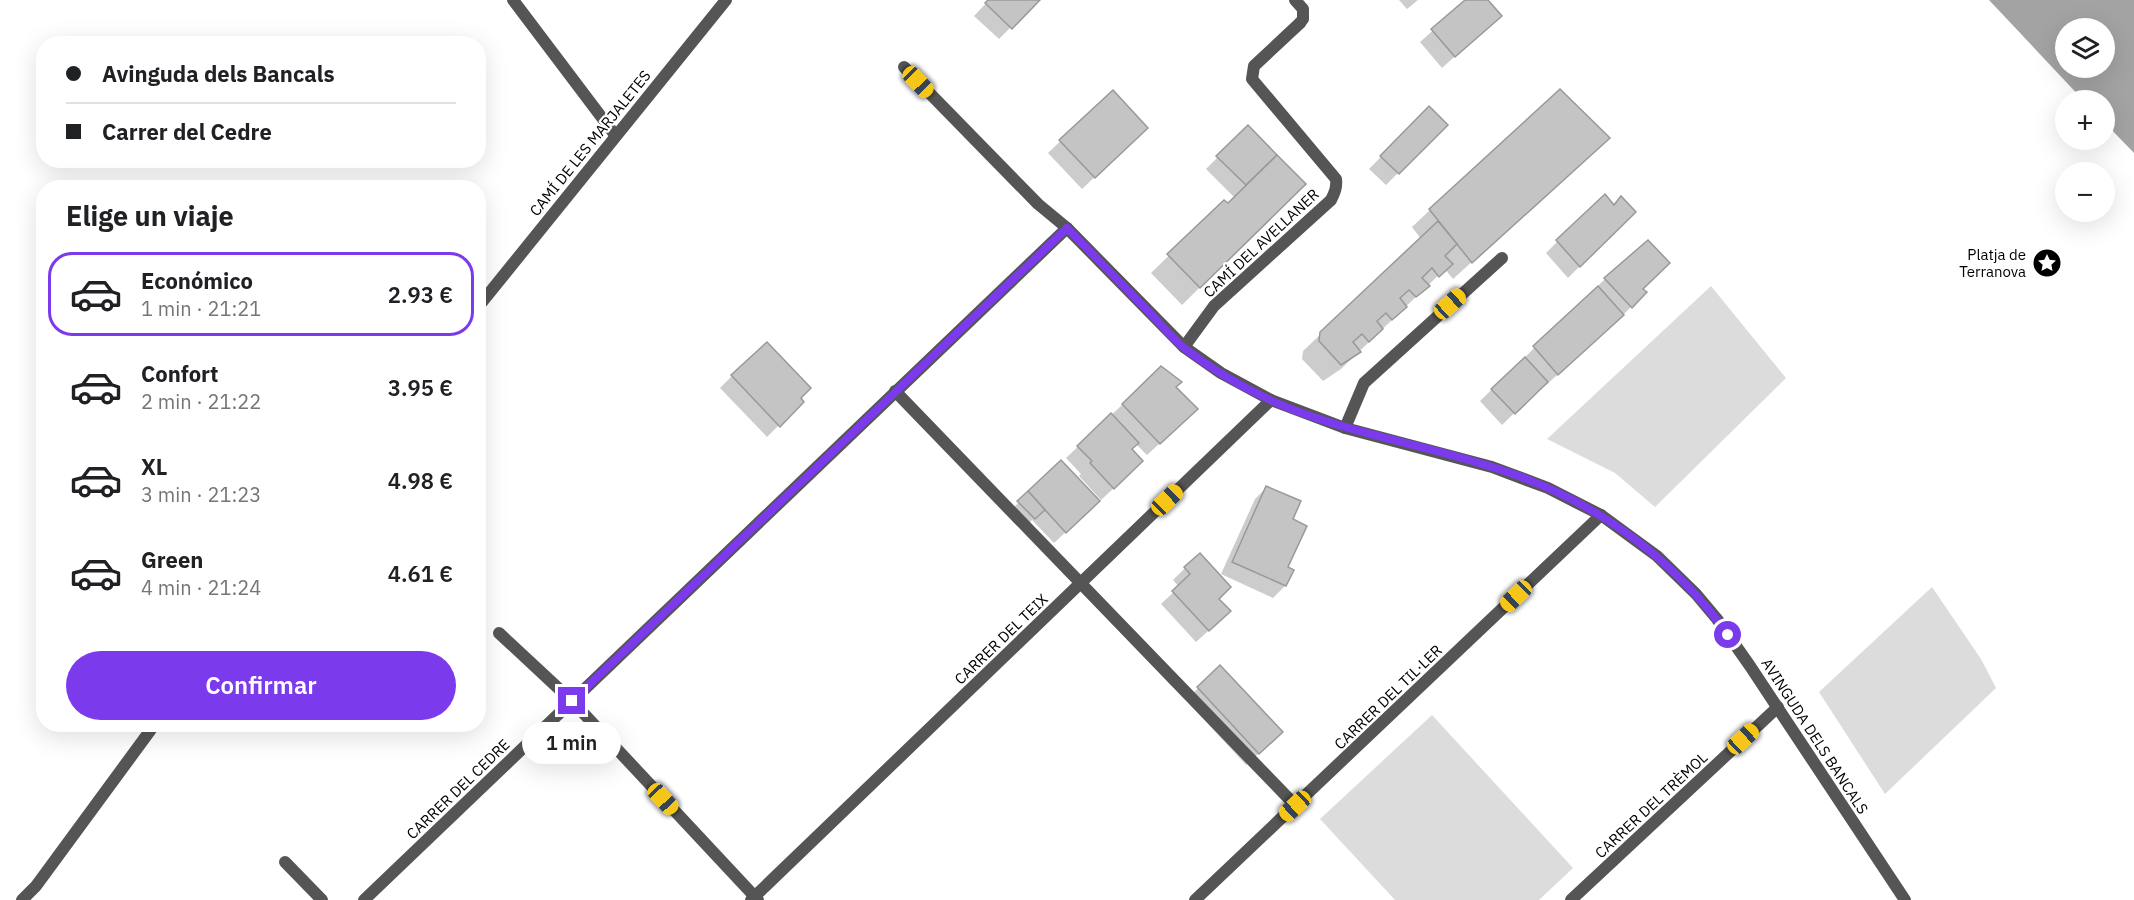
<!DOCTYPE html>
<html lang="es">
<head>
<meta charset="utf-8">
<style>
  body { margin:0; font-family:"IBM Plex Sans",sans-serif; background:#f2f2f2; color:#202124; height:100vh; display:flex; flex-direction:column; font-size:22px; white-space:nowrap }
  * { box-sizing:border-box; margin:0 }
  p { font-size:20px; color:#757577 }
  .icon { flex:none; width:33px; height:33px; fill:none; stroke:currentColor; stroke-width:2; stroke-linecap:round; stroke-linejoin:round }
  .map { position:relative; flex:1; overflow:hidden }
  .sheet { position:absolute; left:36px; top:180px; width:450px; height:552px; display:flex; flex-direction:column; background:#fff; border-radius:24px; box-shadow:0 6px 24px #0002 }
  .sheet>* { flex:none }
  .banner { position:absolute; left:36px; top:36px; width:450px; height:132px; border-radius:24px; box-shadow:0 6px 24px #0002; display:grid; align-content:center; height:132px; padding:0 30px; background:#fff }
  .tools { position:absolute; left:2055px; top:18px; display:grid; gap:12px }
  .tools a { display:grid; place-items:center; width:60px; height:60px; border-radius:50%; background:#fff; box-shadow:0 6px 24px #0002; font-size:30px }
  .end { position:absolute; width:27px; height:27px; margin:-14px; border:8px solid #7c3aed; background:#fff; box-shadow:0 0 0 3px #fff }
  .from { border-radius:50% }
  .bubble { position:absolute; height:42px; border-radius:21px; background:#fff; box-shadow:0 6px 24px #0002; font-size:20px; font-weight:600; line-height:42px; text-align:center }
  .car { position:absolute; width:18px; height:36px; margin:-18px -9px; border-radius:8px; box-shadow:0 0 4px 2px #0007; background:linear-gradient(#f5c518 24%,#345 0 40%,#f5c518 0 76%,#345 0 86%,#f5c518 0) }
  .banner b { display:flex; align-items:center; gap:21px; height:57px; font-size:22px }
  .banner b+b { border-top:2px solid #e0e0e0 }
  .banner i { width:15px; height:15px; background:#202124 }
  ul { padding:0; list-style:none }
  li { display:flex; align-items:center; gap:18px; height:84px; margin:0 12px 9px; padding:0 18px; border:3px solid transparent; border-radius:24px }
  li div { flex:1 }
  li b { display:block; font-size:22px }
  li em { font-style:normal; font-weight:600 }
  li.current { border-color:#7c3aed }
  li>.icon { width:54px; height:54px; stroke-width:1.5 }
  h2 { padding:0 30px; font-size:27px; line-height:72px }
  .button { display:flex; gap:12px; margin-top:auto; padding:12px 30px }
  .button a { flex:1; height:69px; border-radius:36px; background:#7c3aed; color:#fff; font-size:24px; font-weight:600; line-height:69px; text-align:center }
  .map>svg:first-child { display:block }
  .green { fill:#dcdcdc }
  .water { fill:#a3a3a3; fill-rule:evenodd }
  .shadow { fill:#0003 }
  .building { fill:#c4c4c4; stroke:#999; stroke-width:1.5 }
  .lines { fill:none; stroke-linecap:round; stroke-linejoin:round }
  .lane { stroke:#555; stroke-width:12 }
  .street { stroke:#555; stroke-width:12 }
  .route { stroke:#7c3aed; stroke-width:8 }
  .labels { text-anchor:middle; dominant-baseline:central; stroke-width:4.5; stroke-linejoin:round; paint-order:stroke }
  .street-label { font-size:15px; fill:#000; stroke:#fff }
  .poi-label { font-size:15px; fill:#000; stroke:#fff; text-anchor:end }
</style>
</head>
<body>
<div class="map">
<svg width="2134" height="900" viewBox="0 0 2134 900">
  <rect width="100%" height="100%" fill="#fff"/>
  <g class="green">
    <polygon points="1711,286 1786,378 1655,507 1615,473 1547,439"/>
    <polygon points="1932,587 1981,659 1996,688 1885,794 1819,692"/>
    <polygon points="1432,715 1573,868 1539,900 1395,900 1320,819"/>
  </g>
  <path class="water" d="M 1989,0 L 2134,0 L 2134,153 L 2105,123 L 2104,100 L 2083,100 ZM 2066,28 L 2104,28 L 2104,68 L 2066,68 Z"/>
  <g class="shadow">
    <polygon points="989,0 1038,0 999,39 974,16"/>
    <polygon points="1399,0 1418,0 1407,9"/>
    <polygon points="1467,0 1486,0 1500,16 1442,68 1420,42"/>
    <polygon points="1112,92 1134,140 1082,189 1048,153"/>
    <polygon points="1429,108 1446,125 1386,185 1369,169"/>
    <polygon points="1248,127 1304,184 1182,305 1151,273 1224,202 1228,205 1235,198 1206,169"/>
    <polygon points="1608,138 1453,279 1445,269 1341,369 1323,381 1302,359 1303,351 1421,239 1412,227 1430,210"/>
    <polygon points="1613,206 1634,212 1568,278 1546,253 1558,241"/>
    <polygon points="1605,279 1645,293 1619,319 1545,386 1544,384 1502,425 1480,401"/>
    <polygon points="1161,368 1175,387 1184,421 1147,455 1136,444 1131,450 1130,473 1101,500 1079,476 1081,474 1066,458"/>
    <polygon points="732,376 799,398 802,402 767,437 720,388"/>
    <polygon points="1061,462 1086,513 1054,543 1032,520 1028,524 1013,508"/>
    <polygon points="1267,487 1291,520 1285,586 1273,598 1221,574 1255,499"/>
    <polygon points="1185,568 1217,599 1217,623 1196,642 1161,604 1179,587 1173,580"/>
    <polygon points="1220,667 1269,744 1246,765 1186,700"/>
  </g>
  <g class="building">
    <polygon points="988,0 1040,0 1012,29 985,3"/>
    <polygon points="1465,0 1488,0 1502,16 1455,57 1431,29"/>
    <polygon points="1560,89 1610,138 1472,263 1429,209"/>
    <polygon points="1113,90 1148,128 1095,178 1059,140"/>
    <polygon points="1429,106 1448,125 1399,174 1380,156"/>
    <polygon points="1248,125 1277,155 1246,185 1216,156"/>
    <polygon points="1277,155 1306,184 1200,288 1167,254 1224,200 1228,203"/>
    <polygon points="1605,194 1614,205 1621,196 1636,212 1580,267 1556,240"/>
    <polygon points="1438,221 1457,244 1445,256 1453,264 1439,277 1432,268 1422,278 1430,286 1416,297 1409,290 1400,298 1407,307 1392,320 1386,313 1377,321 1383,329 1369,342 1362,334 1353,342 1361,352 1341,365 1319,341 1320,332"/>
    <polygon points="1648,240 1670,263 1643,289 1647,292 1632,308 1604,278"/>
    <polygon points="1598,286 1624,315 1558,375 1533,346"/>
    <polygon points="767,342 811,388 801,398 804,402 780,427 731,375"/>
    <polygon points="1525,357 1548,382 1515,414 1491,389"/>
    <polygon points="1161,366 1182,382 1176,387 1198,409 1160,444 1122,404"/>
    <polygon points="1111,413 1139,443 1132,449 1143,461 1114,489 1090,463 1092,461 1077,446"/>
    <polygon points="1061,460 1100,501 1066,533 1028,491"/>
    <polygon points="1266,486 1301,501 1293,519 1307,526 1288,567 1294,570 1286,586 1232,562"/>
    <polygon points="1028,491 1045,510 1035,519 1017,501"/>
    <polygon points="1200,553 1231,587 1219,599 1231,611 1209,631 1172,591 1190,574 1184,567"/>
    <polygon points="1220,665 1283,732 1259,754 1197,687"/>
  </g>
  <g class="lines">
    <g class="lane">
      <polyline points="1295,0 1303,9 1303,19 1300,23"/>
      <polyline points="1345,428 1364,383 1502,258"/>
    </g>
    <g class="street">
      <polyline points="513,0 615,135"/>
      <polyline points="904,67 1038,204 1067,228 1184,347 1221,373 1271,400 1345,428 1492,467 1548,488 1601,515 1657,556 1696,594 1717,619 1750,666 1905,900"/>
      <polyline points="478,307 726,0"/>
      <path d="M 1184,347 L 1214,306 L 1331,200 C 1335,192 1337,187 1336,179 L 1252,79 L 1254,66 L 1300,23"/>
      <polyline points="895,391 1295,805"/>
      <polyline points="499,633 572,701 758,900"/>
      <polyline points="285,862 322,900"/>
      <polyline points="22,900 36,886 155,724"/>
      <polyline points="364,900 1067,228"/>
      <polyline points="751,900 1271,400"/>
      <polyline points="1195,900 1601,515"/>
      <polyline points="1571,900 1778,707"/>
    </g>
  </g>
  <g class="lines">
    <path class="route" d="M 572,701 L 1067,228 C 1093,255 1120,282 1146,309 C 1159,322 1171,337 1184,348 C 1210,368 1240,386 1270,400 C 1348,435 1433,445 1513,474 C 1600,505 1675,560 1728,635"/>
  </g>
  <defs>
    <g id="sight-disc" transform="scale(1.5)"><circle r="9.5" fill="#000" stroke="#fff"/><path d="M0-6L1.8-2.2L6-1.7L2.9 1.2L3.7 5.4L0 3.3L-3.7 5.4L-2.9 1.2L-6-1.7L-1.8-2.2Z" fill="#fff"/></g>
  </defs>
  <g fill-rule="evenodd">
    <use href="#sight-disc" x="2047" y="263"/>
  </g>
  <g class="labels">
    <g class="street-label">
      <text transform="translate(590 143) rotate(-51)">CAMÍ DE LES MARJALETES</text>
      <text transform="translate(1261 243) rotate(-43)">CAMÍ DEL AVELLANER</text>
      <text transform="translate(1001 639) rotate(-44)">CARRER DEL TEIX</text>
      <text transform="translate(1388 697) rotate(-44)">CARRER DEL TIL·LER</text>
      <text transform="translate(1815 736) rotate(57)">AVINGUDA DELS BANCALS</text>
      <text transform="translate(458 789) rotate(-44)">CARRER DEL CEDRE</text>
      <text transform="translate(1651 805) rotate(-43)">CARRER DEL TRÈMOL</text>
    </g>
    <g class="poi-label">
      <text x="2026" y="254">Platja de<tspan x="2026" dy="17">Terranova</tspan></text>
    </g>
  </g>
</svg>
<div class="tools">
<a><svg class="icon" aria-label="layers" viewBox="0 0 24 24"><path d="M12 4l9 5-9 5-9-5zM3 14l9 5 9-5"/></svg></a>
<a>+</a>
<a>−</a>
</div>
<i class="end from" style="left:1728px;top:635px"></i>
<i class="end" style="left:572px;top:701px"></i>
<div class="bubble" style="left:522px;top:722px;width:99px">1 min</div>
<i class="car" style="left:918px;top:82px;rotate:136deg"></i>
<i class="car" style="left:1450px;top:304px;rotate:48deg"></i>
<i class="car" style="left:1167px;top:500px;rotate:46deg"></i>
<i class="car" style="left:1516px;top:596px;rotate:226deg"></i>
<i class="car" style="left:1743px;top:739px;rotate:47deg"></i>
<i class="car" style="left:663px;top:799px;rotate:137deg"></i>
<i class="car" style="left:1295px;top:806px;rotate:227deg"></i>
<div class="banner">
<b><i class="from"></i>Avinguda dels Bancals</b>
<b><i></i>Carrer del Cedre</b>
</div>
<section class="sheet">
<h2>Elige un viaje</h2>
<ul>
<li class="current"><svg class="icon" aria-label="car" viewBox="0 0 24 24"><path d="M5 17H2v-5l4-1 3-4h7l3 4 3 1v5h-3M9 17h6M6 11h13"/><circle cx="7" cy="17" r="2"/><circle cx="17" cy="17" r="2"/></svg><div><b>Económico</b><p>1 min · 21:21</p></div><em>2.93 €</em></li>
<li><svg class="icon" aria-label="car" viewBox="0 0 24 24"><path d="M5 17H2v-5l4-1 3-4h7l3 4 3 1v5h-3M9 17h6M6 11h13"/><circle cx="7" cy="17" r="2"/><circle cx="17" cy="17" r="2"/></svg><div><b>Confort</b><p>2 min · 21:22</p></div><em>3.95 €</em></li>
<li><svg class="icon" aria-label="car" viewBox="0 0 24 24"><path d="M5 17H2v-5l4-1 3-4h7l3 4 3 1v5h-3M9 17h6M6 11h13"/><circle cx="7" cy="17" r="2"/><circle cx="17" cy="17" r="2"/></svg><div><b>XL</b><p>3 min · 21:23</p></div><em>4.98 €</em></li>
<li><svg class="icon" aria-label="car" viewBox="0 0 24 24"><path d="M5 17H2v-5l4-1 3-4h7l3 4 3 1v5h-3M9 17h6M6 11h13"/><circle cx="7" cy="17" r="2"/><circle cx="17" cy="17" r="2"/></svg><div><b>Green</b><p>4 min · 21:24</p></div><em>4.61 €</em></li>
</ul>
<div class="button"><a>Confirmar</a></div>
</section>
</div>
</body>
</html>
